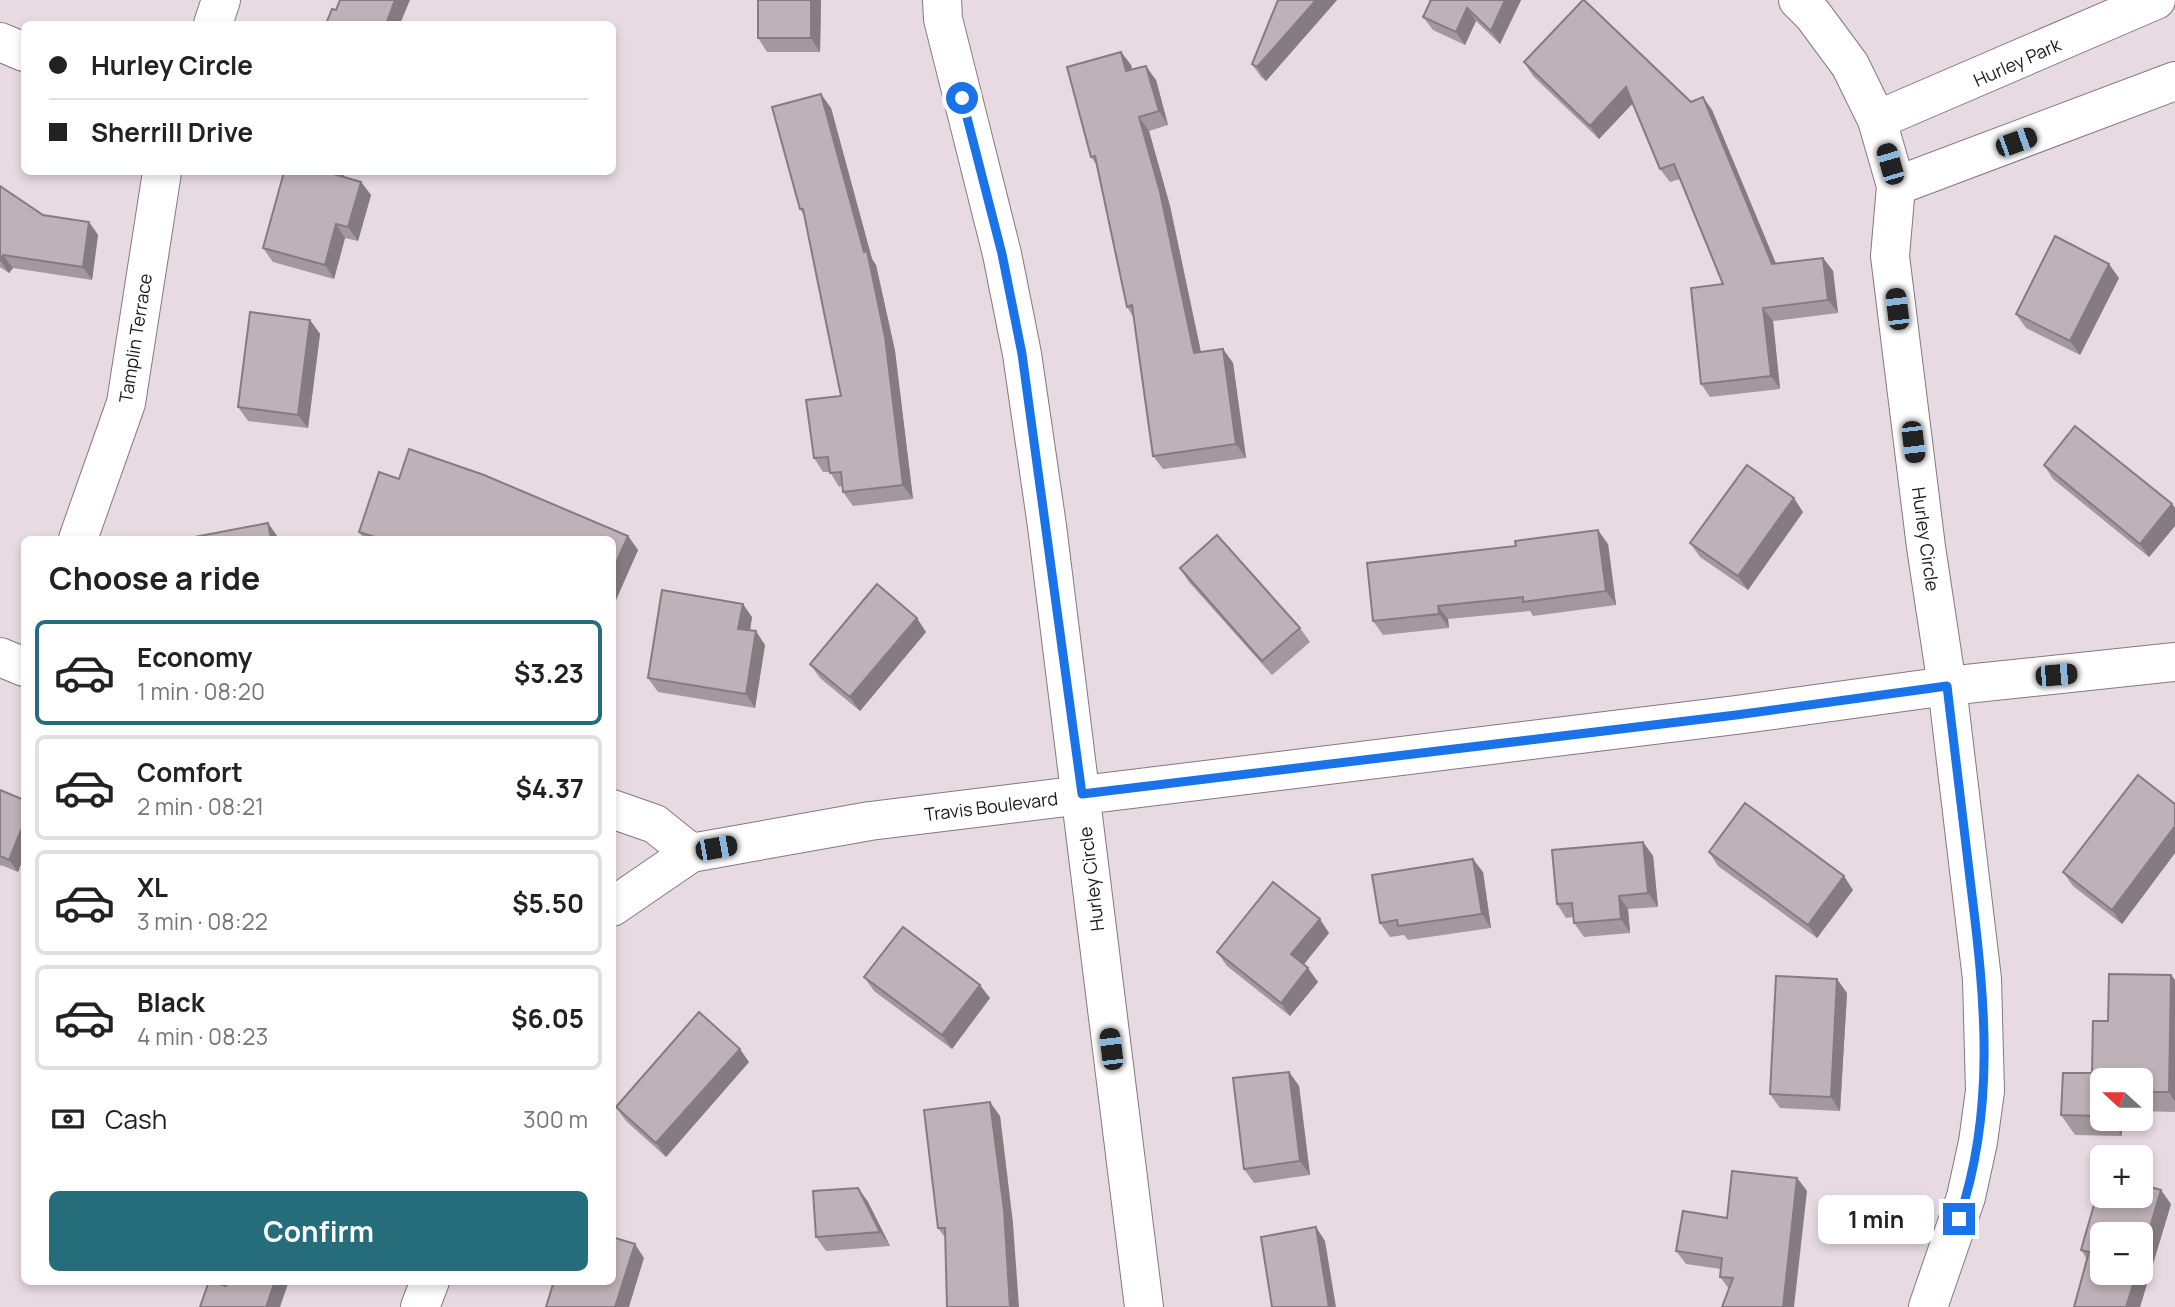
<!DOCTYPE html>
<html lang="en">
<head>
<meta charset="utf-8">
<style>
  body { margin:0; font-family:Manrope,sans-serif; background:#f6f6f6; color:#222; height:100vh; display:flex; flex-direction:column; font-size:26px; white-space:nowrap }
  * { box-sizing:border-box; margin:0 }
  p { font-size:23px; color:#767676 }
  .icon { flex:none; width:38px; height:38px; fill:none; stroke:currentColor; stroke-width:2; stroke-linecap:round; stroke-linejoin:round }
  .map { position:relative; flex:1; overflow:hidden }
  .drawer { position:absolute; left:21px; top:536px; width:595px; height:749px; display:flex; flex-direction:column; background:#fff; border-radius:10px; box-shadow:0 4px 10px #0003 }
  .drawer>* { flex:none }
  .guide { position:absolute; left:21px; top:21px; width:595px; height:154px; border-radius:10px; box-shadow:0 4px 10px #0003; display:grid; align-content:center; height:154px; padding:0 28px; background:#fff }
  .needle { width:46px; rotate:291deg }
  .fabs { position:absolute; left:2090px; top:1068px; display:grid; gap:14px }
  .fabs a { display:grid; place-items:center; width:63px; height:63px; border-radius:10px; background:#fff; box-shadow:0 4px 10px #0003; font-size:35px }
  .end { position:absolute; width:32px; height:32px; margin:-16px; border:9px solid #1a73e8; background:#fff; box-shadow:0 0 0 4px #fff }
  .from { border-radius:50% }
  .bubble { position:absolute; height:49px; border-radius:10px; background:#fff; box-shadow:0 4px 10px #0003; font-size:23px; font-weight:700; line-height:49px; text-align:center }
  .car { position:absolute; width:21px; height:42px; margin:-21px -10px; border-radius:9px; box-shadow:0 0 5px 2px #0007; background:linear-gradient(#222 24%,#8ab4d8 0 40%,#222 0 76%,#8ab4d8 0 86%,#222 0) }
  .guide b { display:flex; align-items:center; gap:24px; height:66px; font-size:26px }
  .guide b+b { border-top:2px solid #e0e0e0 }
  .guide i { width:18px; height:18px; background:#222 }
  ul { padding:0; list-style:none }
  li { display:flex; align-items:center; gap:21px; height:105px; margin:0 14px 10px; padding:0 14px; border:4px solid #e0e0e0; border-radius:10px }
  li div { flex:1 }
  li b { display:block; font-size:26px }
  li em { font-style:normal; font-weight:700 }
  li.active { border-color:#266d7b }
  li>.icon { width:63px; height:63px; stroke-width:1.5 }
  h2 { padding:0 28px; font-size:32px; line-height:84px }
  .pay { display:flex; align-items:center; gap:18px; height:77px; padding:0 28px; font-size:26px }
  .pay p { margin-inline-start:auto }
  .action { display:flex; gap:14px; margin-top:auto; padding:14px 28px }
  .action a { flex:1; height:80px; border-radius:10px; background:#266d7b; color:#fff; font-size:28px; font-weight:700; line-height:80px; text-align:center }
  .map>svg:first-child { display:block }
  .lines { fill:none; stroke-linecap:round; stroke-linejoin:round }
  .minor-casing { stroke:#85787f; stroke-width:40 }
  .minor { stroke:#fff; stroke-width:38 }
  .wall { fill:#a3989e }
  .shaded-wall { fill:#857c81 }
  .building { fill:#beb1b8; stroke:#857c81; stroke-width:2 }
  .route { stroke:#1a73e8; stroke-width:9 }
  .labels { text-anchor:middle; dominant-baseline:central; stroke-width:5; stroke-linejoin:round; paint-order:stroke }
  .street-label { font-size:18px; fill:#1c171a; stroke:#fff }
</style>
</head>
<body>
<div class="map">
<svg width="2175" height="1307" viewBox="0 0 2175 1307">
  <rect width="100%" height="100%" fill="#e8dae2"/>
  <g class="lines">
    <g class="minor-casing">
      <g id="minor">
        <polyline points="942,0 943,19 1002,254 1022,354 1047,526 1144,1307"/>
        <polyline points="1798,0 1813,15 1850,65 1877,120 1896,186 1890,256 1926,547 1947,686 1982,979 1985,1091 1978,1142 1966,1197 1928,1307"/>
        <polyline points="213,24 221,0"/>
        <polyline points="0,42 24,52"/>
        <polyline points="1877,120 2156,0"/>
        <polyline points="1896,186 2175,81"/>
        <polyline points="78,539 126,403 162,172"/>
        <polyline points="0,657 24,667"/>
        <polyline points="612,809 655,824 691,853 870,821 1736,715 1947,686 2175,662"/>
        <polyline points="612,907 691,853"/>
        <polyline points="420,1307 430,1281"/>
      </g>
    </g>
    <use href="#minor" class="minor"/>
  </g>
  <g class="wall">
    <polygon points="821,0 820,52 767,52 758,38"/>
    <polygon points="1278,0 1337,0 1266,81 1261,77 1252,64"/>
    <polygon points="1428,0 1521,0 1500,44 1476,21 1465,45 1433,30 1423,17 1430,1"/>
    <polygon points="1121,52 1131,65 1132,70 1156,80 1168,125 1149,131 1170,206 1201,352 1223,349 1233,363 1246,458 1163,469 1153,456 1134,318 1127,307 1096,164 1091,157"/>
    <polygon points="1524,62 1691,102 1703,97 1712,110 1776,264 1823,258 1833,271 1838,313 1773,321 1780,389 1710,397 1701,384 1723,284 1680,179 1670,182 1660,169 1633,103 1599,139 1533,76"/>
    <polygon points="831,108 872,259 876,265 895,351 913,499 853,506 843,492 842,486 839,487 830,472 823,472 814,458 841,396 804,215 800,209"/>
    <polygon points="284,172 345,172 343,177 361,182 371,195 358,241 345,238 334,279 273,262 263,248"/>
    <polygon points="0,186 43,215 89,222 98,235 92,280 13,268 9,273 0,267"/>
    <polygon points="2119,278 2080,355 2026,328 2016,314"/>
    <polygon points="310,320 320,334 308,428 248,421 238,407"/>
    <polygon points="409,449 484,475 628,536 638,550 612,609 612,539 364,539 359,532 379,472 399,479"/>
    <polygon points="2044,465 2172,504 2175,508 2175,526 2149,557 2053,479"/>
    <polygon points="1803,512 1748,590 1700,557 1690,543"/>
    <polygon points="1608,544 1616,605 1533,616 1530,611 1448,619 1449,628 1383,635 1373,621"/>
    <polygon points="1180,568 1300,628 1310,642 1272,675 1189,582"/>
    <polygon points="752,617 750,631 765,645 755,708 658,692 648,678"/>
    <polygon points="926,632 860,711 820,678 810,664"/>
    <polygon points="0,790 24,800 24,856 18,872 1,865 0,867"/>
    <polygon points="2175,804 2175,853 2122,924 2073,886 2063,872"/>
    <polygon points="1643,842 1653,856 1658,907 1628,909 1630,933 1584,937 1574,923 1574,917 1566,918 1557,904"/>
    <polygon points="1709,852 1853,890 1817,938 1718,866"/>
    <polygon points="1483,872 1491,928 1408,940 1404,935 1390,937 1380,923"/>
    <polygon points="1329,933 1304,964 1318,982 1290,1016 1227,966 1217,952"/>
    <polygon points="2171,975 2175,980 2175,1112 2140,1111 2140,1080 2102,1080 2102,1118 2122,1118 2122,1136 2075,1135 2061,1115 2092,1073 2108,1021"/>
    <polygon points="864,977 990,998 952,1049 874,991"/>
    <polygon points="1847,993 1840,1111 1780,1108 1770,1094"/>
    <polygon points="749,1062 666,1157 626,1121 616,1107"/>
    <polygon points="1289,1072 1299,1086 1310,1175 1254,1183 1244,1169"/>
    <polygon points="1000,1116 1013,1224 946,1239 938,1228"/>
    <polygon points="1797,1178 1807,1191 1729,1289 1720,1277 1721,1269 1686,1264 1676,1251 1727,1218"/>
    <polygon points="858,1188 868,1202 890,1246 826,1251 816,1237"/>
    <polygon points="2171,1204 2140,1307 2074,1307 2087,1259 2081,1250"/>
  </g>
  <g class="shaded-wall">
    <polygon points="395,0 410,0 400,24 386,24"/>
    <polygon points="811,0 821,0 820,52 811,38"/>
    <polygon points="1316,0 1337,0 1266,81 1257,67"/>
    <polygon points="1505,0 1521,0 1500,44 1491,31"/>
    <polygon points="1467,8 1476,21 1465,45 1456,32"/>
    <polygon points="1121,52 1131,65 1136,85 1126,71"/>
    <polygon points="1146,66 1156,80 1168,125 1159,111"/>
    <polygon points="1626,87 1636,100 1599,139 1590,126"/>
    <polygon points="821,94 831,108 872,259 876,265 895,351 913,499 903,485 864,252"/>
    <polygon points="1703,97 1712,110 1782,278 1772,264"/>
    <polygon points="1139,117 1149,131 1170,206 1204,367 1194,353"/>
    <polygon points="330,172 345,172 340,187 330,173"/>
    <polygon points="361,182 371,195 358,241 348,227"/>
    <polygon points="89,222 98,235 92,280 83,267"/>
    <polygon points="336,224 345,238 334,279 325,265"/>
    <polygon points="3,255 13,268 9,273 0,260"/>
    <polygon points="1823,258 1833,271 1838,313 1828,300"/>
    <polygon points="2109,264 2119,278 2080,355 2070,341"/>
    <polygon points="1763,308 1773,321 1780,389 1771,376"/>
    <polygon points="310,320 320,334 308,428 298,415"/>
    <polygon points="1223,349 1233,363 1246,458 1236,444"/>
    <polygon points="1794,498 1803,512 1748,590 1738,576"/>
    <polygon points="2172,504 2175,508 2175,526 2149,557 2140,544"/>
    <polygon points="268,523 278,537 278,539 271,539"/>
    <polygon points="1598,530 1608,544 1616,605 1606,591"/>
    <polygon points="628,536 638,550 612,609 612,572"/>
    <polygon points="743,604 752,617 748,643 738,629"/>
    <polygon points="1438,606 1448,619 1449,628 1439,614"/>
    <polygon points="917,618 926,632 860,711 850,697"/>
    <polygon points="756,631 765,645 755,708 746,694"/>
    <polygon points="24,823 24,856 18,872 9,860"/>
    <polygon points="2175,826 2175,853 2122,924 2112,910"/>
    <polygon points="1643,842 1653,856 1658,907 1648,893"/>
    <polygon points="1473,859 1483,872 1491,928 1482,914"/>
    <polygon points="1844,876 1853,890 1817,938 1808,925"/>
    <polygon points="1619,896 1628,909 1630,933 1621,919"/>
    <polygon points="1320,919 1329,933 1301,968 1291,954"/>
    <polygon points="1308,968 1318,982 1290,1016 1281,1003"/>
    <polygon points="2171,975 2175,980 2175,1102 2169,1092"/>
    <polygon points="1837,979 1847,993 1840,1111 1831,1097"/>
    <polygon points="980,985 990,998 952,1049 942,1035"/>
    <polygon points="740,1049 749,1062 666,1157 656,1143"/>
    <polygon points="1289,1072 1299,1086 1310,1175 1300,1161"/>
    <polygon points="990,1102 1000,1116 1013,1224 1019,1307 1010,1307"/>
    <polygon points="2110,1118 2122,1118 2122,1136"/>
    <polygon points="1797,1178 1807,1191 1794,1307 1783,1307"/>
    <polygon points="858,1188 868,1202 890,1246 880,1232"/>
    <polygon points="2161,1190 2171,1204 2140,1307 2126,1307 2137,1272 2140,1272 2140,1261"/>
    <polygon points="1316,1227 1325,1241 1336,1307 1329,1307"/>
    <polygon points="635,1244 644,1258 629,1307 615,1307"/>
    <polygon points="275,1281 289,1281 280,1307 266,1307"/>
  </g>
  <g class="building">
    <polygon points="340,0 395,0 386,24 326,24 332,9 336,10"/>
    <rect x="758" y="0" width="53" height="38"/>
    <polygon points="1278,0 1316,0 1257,67 1252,64"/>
    <polygon points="1431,0 1505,0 1491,31 1467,8 1456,32 1423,17"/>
    <polygon points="1583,0 1584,0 1691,102 1703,97 1772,264 1823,258 1828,300 1763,308 1771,376 1701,384 1691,288 1723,284 1674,164 1660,169 1626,87 1590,126 1524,62"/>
    <polygon points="1121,52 1126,71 1146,66 1159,111 1139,117 1160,192 1194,353 1223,349 1236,444 1153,456 1132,305 1127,307 1095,156 1091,157 1067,67"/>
    <polygon points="821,94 864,252 867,251 885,337 903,485 843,492 841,472 830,473 828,457 814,458 806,400 841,396 803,209 800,209 772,107"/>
    <polygon points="284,172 330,172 330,173 361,182 348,227 336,224 325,265 263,248"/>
    <polygon points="0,186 43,215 89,222 83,267 3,255 0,260"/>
    <polygon points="2055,236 2109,264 2070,341 2016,314"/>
    <polygon points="250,312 310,320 298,415 238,407"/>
    <polygon points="2075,426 2172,504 2140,544 2044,465"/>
    <polygon points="409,449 484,475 628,536 612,572 612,539 381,539 359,532 379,472 399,479"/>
    <polygon points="1747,465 1794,498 1738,576 1690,543"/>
    <polygon points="268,523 271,539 184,539"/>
    <polygon points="1598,530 1606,591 1523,602 1523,597 1438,606 1439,614 1373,621 1367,563 1516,546 1515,541"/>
    <polygon points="1217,535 1300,628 1262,661 1180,568"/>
    <polygon points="877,584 917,618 850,697 810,664"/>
    <polygon points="662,590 743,604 738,629 756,631 746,694 648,678"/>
    <polygon points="2138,775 2175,804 2175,826 2112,910 2063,872"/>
    <polygon points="0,790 24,800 24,823 9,860 0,856"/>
    <polygon points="1745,803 1844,876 1808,925 1709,852"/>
    <polygon points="1643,842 1648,893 1619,896 1621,919 1574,923 1572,903 1557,904 1552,850"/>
    <polygon points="1473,859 1482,914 1398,926 1397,920 1380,923 1372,875"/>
    <polygon points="1273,882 1320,919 1291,954 1308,968 1281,1003 1217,952"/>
    <polygon points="903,927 980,985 942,1035 864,977"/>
    <polygon points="2109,974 2171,975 2169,1092 2140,1092 2140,1080 2102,1080 2102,1116 2061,1115 2063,1073 2092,1073 2093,1021 2108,1021"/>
    <polygon points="1776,976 1837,979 1831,1097 1770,1094"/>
    <polygon points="699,1012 740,1049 656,1143 616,1107"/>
    <polygon points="1289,1072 1300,1161 1244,1169 1233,1078"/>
    <polygon points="990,1102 1004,1210 1010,1307 947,1307 945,1228 938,1228 924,1110"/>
    <polygon points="1732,1171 1797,1178 1783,1307 1722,1307 1733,1278 1720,1277 1722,1258 1676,1251 1683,1211 1727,1218"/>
    <polygon points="2102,1177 2102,1195 2140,1195 2140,1184 2161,1190 2140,1261 2140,1234 2102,1234 2102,1272 2137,1272 2126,1307 2074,1307 2089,1252 2081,1250"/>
    <polygon points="858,1188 880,1232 816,1237 813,1191"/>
    <polygon points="1316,1227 1329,1307 1272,1307 1261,1237"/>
    <polygon points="612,1237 635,1244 615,1307 546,1307 554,1281 612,1281"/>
    <polygon points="209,1281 226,1286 228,1281 275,1281 266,1307 200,1307"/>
  </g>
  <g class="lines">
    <path class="route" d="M 962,98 L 1002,254 L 1022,354 L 1082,794 L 1736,715 L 1947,686 C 1955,753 1963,820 1971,887 C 1985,999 1996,1109 1959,1219"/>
  </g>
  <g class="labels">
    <g class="street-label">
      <text transform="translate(2017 62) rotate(-24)">Hurley Park</text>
      <text transform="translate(135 338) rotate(-81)">Tamplin Terrace</text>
      <text transform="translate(1926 539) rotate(82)">Hurley Circle</text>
      <text transform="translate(991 806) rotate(-7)">Travis Boulevard</text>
      <text transform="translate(1091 879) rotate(-97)">Hurley Circle</text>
    </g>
  </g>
</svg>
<div class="fabs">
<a><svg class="needle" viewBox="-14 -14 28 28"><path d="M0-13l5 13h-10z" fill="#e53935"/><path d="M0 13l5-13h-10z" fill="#767676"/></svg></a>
<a>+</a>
<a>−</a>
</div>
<i class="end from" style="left:962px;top:98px"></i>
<i class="end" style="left:1959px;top:1219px"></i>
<div class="bubble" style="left:1818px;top:1195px;width:116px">1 min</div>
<i class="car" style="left:2016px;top:142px;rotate:70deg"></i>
<i class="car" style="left:1890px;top:164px;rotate:344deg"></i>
<i class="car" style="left:1897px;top:309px;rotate:353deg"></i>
<i class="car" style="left:1913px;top:442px;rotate:173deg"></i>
<i class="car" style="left:2056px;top:675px;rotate:85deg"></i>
<i class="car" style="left:716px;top:848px;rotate:80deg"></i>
<i class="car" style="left:1111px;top:1049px;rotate:353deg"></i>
<div class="guide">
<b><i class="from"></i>Hurley Circle</b>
<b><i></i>Sherrill Drive</b>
</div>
<section class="drawer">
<h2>Choose a ride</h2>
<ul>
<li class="active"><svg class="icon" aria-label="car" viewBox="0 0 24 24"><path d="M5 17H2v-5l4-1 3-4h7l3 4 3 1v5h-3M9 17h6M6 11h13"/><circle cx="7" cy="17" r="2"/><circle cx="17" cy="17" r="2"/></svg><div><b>Economy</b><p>1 min · 08:20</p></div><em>$3.23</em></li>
<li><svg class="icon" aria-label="car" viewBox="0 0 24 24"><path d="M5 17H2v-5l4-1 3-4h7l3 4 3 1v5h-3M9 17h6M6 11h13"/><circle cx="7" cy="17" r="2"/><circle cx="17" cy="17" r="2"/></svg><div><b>Comfort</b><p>2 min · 08:21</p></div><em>$4.37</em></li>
<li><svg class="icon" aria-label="car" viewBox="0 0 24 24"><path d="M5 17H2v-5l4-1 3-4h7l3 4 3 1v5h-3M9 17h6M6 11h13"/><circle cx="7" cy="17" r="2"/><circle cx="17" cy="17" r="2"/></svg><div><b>XL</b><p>3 min · 08:22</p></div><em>$5.50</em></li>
<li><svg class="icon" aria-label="car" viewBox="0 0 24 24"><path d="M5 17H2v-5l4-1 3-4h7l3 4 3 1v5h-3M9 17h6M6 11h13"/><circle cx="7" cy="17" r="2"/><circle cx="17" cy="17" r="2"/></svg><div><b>Black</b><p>4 min · 08:23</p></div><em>$6.05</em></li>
</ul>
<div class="pay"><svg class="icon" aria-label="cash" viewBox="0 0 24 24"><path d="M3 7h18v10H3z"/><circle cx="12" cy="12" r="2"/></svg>Cash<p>300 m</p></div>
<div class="action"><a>Confirm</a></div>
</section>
</div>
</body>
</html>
